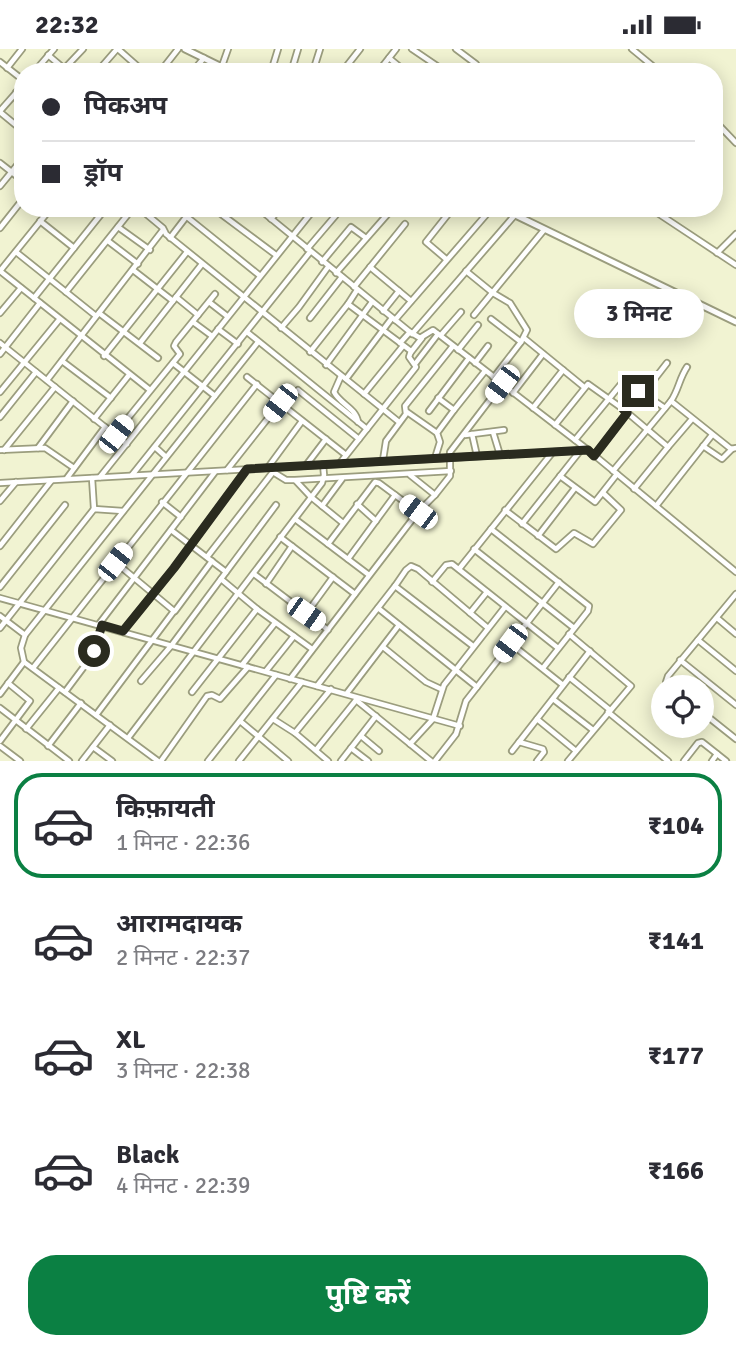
<!DOCTYPE html>
<html lang="hi">
<head>
<meta charset="utf-8">
<style>
  body { margin:0; font-family:Signika,"Noto Sans Devanagari",sans-serif; background:#f7f7f7; color:#2b2b33; height:100vh; display:flex; flex-direction:column; font-size:26px; white-space:nowrap }
  * { box-sizing:border-box; margin:0 }
  p { font-size:23px; color:#7c7c81 }
  .icon { flex:none; width:38px; height:38px; fill:none; stroke:currentColor; stroke-width:2; stroke-linecap:round; stroke-linejoin:round }
  .map { position:relative; height:712px; overflow:hidden }
  .sheet { display:flex; flex-direction:column; background:#fff; flex:1 }
  .sheet>* { flex:none }
  .guide { position:absolute; left:14px; top:14px; width:709px; height:154px; border-radius:28px; box-shadow:0 4px 18px #0003; display:grid; align-content:center; height:154px; padding:0 28px; background:#fff }
  .buttons { position:absolute; left:651px; top:626px; display:grid; gap:14px }
  .buttons a { display:grid; place-items:center; width:63px; height:63px; border-radius:50%; background:#fff; box-shadow:0 4px 18px #0003; font-size:35px }
  .end { position:absolute; width:32px; height:32px; margin:-16px; border:9px solid #2a2b1f; background:#fff; box-shadow:0 0 0 4px #fff }
  .from { border-radius:50% }
  .bubble { position:absolute; height:49px; border-radius:24px; background:#fff; box-shadow:0 4px 18px #0003; font-size:23px; font-weight:700; line-height:49px; text-align:center }
  .car { position:absolute; width:21px; height:42px; margin:-21px -10px; border-radius:9px; box-shadow:0 0 5px 2px #0007; background:linear-gradient(#fff 24%,#345 0 40%,#fff 0 76%,#345 0 86%,#fff 0) }
  .guide b { display:flex; align-items:center; gap:24px; height:66px; font-size:26px }
  .guide b+b { border-top:2px solid #e1e1e2 }
  .guide i { width:18px; height:18px; background:#2b2b33 }
  ul { padding:12px 0 0; list-style:none }
  li { display:flex; align-items:center; gap:21px; height:105px; margin:0 14px 10px; padding:0 14px; border:4px solid transparent; border-radius:28px }
  li div { flex:1 }
  li b { display:block; font-size:26px }
  li em { font-style:normal; font-weight:700 }
  li.on { border-color:#0b8043 }
  li>.icon { width:63px; height:63px; stroke-width:1.5 }
  .button { display:flex; gap:14px; margin-top:auto; padding:14px 28px }
  .button a { flex:1; height:80px; border-radius:28px; background:#0b8043; color:#fff; font-size:28px; font-weight:700; line-height:80px; text-align:center }
  .status { display:flex; justify-content:space-between; align-items:center; height:49px; padding:0 35px; background:#fff; direction:ltr }
  .status svg { height:19px; fill:currentColor }
  .map>svg:first-child { display:block }
  .lines { fill:none; stroke-linecap:round; stroke-linejoin:round }
  .minor-casing { stroke:#9b9d7e; stroke-width:8 }
  .tertiary-casing { stroke:#9b9d7e; stroke-width:9 }
  .minor { stroke:#fff; stroke-width:4.5 }
  .tertiary { stroke:#fff; stroke-width:5 }
  .route { stroke:#2a2b1f; stroke-width:9 }
</style>
</head>
<body>
<div class="status"><b>22:32</b><svg viewBox="0 0 49 12"><path d="M0 12V9h3v3zM5 12V6h3v6zM10 12V3h3v9zM15 12V0h3v12zM26 1h20v11H26zM47 4h2v5h-2z"/></svg></div>
<div class="map">
<svg width="736" height="712" viewBox="0 0 736 712">
  <rect width="100%" height="100%" fill="#f1f3d2"/>
  <g class="lines">
    <g class="minor-casing">
      <g id="minor">
        <polyline points="118,0 144,23"/>
        <polyline points="412,0 446,23"/>
        <polyline points="456,0 476,15 472,23"/>
        <polyline points="632,0 660,23"/>
        <polyline points="48,6 68,23"/>
        <polyline points="389,9 406,23"/>
        <polyline points="0,13 23,31"/>
        <polyline points="222,17 228,0"/>
        <polyline points="7,19 22,0"/>
        <polyline points="64,20 83,0"/>
        <polyline points="292,20 298,0"/>
        <polyline points="34,23 54,0"/>
        <polyline points="97,23 117,0"/>
        <polyline points="160,23 178,0"/>
        <polyline points="192,23 204,9"/>
        <polyline points="271,23 278,0"/>
        <polyline points="311,23 315,16 320,0"/>
        <polyline points="342,23 360,0"/>
        <polyline points="378,23 396,0"/>
        <polyline points="16,43 23,49"/>
        <polyline points="0,62 23,36"/>
        <polyline points="0,63 23,82"/>
        <polyline points="714,71 736,94"/>
        <polyline points="0,114 23,132"/>
        <polyline points="0,137 23,109"/>
        <polyline points="139,159 163,179 166,185 399,373"/>
        <polyline points="213,159 276,206"/>
        <polyline points="258,159 410,283 420,289 433,281 494,328 521,293 527,281 510,254 493,244 466,222"/>
        <polyline points="650,159 736,216"/>
        <polyline points="187,168 259,226"/>
        <polyline points="271,170 280,159"/>
        <polyline points="40,172 74,199"/>
        <polyline points="118,178 150,201"/>
        <polyline points="0,179 23,150"/>
        <polyline points="170,189 193,159"/>
        <polyline points="108,192 138,215"/>
        <polyline points="307,200 342,159"/>
        <polyline points="16,203 96,267"/>
        <polyline points="717,204 736,185"/>
        <polyline points="446,210 426,193 453,159"/>
        <polyline points="322,213 351,178 366,189"/>
        <polyline points="370,218 411,252"/>
        <polyline points="133,221 173,252"/>
        <polyline points="0,222 150,341"/>
        <polyline points="0,222 51,159"/>
        <polyline points="336,224 393,159"/>
        <polyline points="354,238 405,175"/>
        <polyline points="66,243 133,159"/>
        <polyline points="176,248 198,266"/>
        <polyline points="34,249 106,159"/>
        <polyline points="209,253 227,267"/>
        <polyline points="348,255 357,241"/>
        <polyline points="383,262 399,242"/>
        <polyline points="0,264 21,239"/>
        <polyline points="99,264 158,309"/>
        <polyline points="474,266 544,181"/>
        <polyline points="310,269 342,228"/>
        <polyline points="491,270 521,293"/>
        <polyline points="395,271 492,159"/>
        <polyline points="193,273 212,287"/>
        <polyline points="281,279 299,258 328,218"/>
        <polyline points="218,280 238,295"/>
        <polyline points="247,283 367,380"/>
        <polyline points="412,285 514,167"/>
        <polyline points="441,286 461,263"/>
        <polyline points="524,289 584,338"/>
        <polyline points="0,294 105,378 67,429"/>
        <polyline points="140,294 202,215"/>
        <polyline points="400,294 410,283"/>
        <polyline points="458,301 478,276"/>
        <polyline points="310,303 348,255 411,302 409,308 416,318 340,414"/>
        <polyline points="411,303 422,289"/>
        <polyline points="0,305 40,254"/>
        <polyline points="104,307 187,203"/>
        <polyline points="62,312 111,349"/>
        <polyline points="173,314 215,347"/>
        <polyline points="475,314 488,297"/>
        <polyline points="415,315 438,285"/>
        <polyline points="326,316 372,253"/>
        <path d="M 341,327 L 334,343 C 340,355 356,359 358,373"/>
        <polyline points="247,328 346,406"/>
        <polyline points="493,328 588,401 736,523"/>
        <polyline points="346,330 392,269"/>
        <polyline points="47,331 163,181"/>
        <polyline points="298,341 359,390"/>
        <polyline points="0,343 59,271"/>
        <polyline points="513,344 543,305"/>
        <polyline points="364,345 403,297"/>
        <polyline points="438,349 454,361 485,322"/>
        <polyline points="671,352 731,400 736,399"/>
        <polyline points="533,359 563,321"/>
        <polyline points="623,360 635,345 640,342 665,359"/>
        <polyline points="429,362 469,309"/>
        <polyline points="407,363 437,384"/>
        <polyline points="0,368 36,323"/>
        <polyline points="94,370 129,326"/>
        <polyline points="555,376 588,335 623,360 668,398 634,440"/>
        <polyline points="105,378 127,395"/>
        <polyline points="493,383 500,406"/>
        <polyline points="115,385 180,305 174,297 176,293 215,245"/>
        <polyline points="472,385 477,407"/>
        <polyline points="465,386 504,381"/>
        <polyline points="575,391 626,329 631,327 653,332 667,314"/>
        <polyline points="703,397 722,410 732,400"/>
        <polyline points="155,398 166,408"/>
        <polyline points="668,398 692,370"/>
        <polyline points="38,399 73,352"/>
        <polyline points="0,401 45,399 74,419"/>
        <polyline points="4,401 55,338"/>
        <polyline points="594,407 627,364"/>
        <polyline points="435,409 440,393 437,384 454,361"/>
        <polyline points="383,411 386,392 406,365 405,357 453,297"/>
        <polyline points="307,415 326,390"/>
        <polyline points="269,417 302,372"/>
        <polyline points="227,421 280,354"/>
        <path d="M 613,422 L 671,352 C 679,340 679,330 687,318"/>
        <polyline points="273,423 286,431 295,431 451,422"/>
        <polyline points="132,426 310,203"/>
        <polyline points="410,426 435,446"/>
        <polyline points="560,427 595,453 617,425"/>
        <polyline points="100,428 315,159"/>
        <polyline points="92,429 94,460"/>
        <polyline points="296,432 311,448 343,474"/>
        <polyline points="0,434 588,401"/>
        <polyline points="0,452 16,433"/>
        <polyline points="162,453 181,468"/>
        <polyline points="357,455 376,472"/>
        <polyline points="322,457 342,430"/>
        <polyline points="656,457 712,386"/>
        <polyline points="505,461 556,500 574,484 593,495 621,461 603,444"/>
        <polyline points="295,470 369,526"/>
        <polyline points="522,475 580,402"/>
        <polyline points="491,480 589,557 588,562 543,619"/>
        <polyline points="171,481 226,523"/>
        <polyline points="538,487 575,439"/>
        <polyline points="280,488 355,545"/>
        <polyline points="328,495 375,433 379,434 418,463"/>
        <polyline points="0,497 51,432"/>
        <polyline points="474,500 574,579"/>
        <polyline points="207,508 273,423"/>
        <polyline points="348,510 395,446"/>
        <polyline points="459,520 552,404"/>
        <polyline points="254,525 328,581"/>
        <polyline points="221,530 257,560 312,600"/>
        <polyline points="432,533 446,516 452,515 558,599"/>
        <polyline points="266,535 292,497"/>
        <polyline points="395,537 473,597"/>
        <polyline points="0,538 65,456"/>
        <polyline points="0,549 460,677"/>
        <polyline points="378,559 477,638"/>
        <polyline points="175,562 212,512"/>
        <polyline points="470,564 487,543"/>
        <polyline points="306,565 333,528"/>
        <polyline points="0,567 25,586 21,599 24,613 0,645"/>
        <polyline points="717,569 736,585"/>
        <polyline points="99,575 215,423"/>
        <polyline points="0,579 94,460 123,462"/>
        <polyline points="123,582 174,519 247,420"/>
        <polyline points="25,586 258,293"/>
        <polyline points="698,591 736,622"/>
        <polyline points="510,594 563,636"/>
        <polyline points="383,598 426,633 441,640"/>
        <polyline points="680,611 736,656"/>
        <polyline points="24,613 158,712"/>
        <polyline points="242,616 275,574"/>
        <polyline points="33,619 257,335"/>
        <polyline points="266,622 294,587"/>
        <polyline points="569,628 610,661"/>
        <polyline points="290,630 418,463 435,446 450,427 450,403 502,335"/>
        <polyline points="141,632 171,597 276,456"/>
        <polyline points="317,637 395,537 406,521 411,517 418,520 488,579"/>
        <polyline points="671,639 666,633 668,627 736,545"/>
        <polyline points="65,643 92,607 102,576"/>
        <polyline points="192,643 257,560"/>
        <polyline points="347,644 399,576"/>
        <polyline points="553,650 593,681"/>
        <polyline points="356,651 431,712"/>
        <polyline points="0,659 69,712"/>
        <polyline points="608,663 668,712"/>
        <polyline points="702,663 736,690"/>
        <polyline points="96,666 174,562 115,513"/>
        <polyline points="273,670 295,684 328,712"/>
        <polyline points="537,670 576,702"/>
        <polyline points="240,672 288,712"/>
        <polyline points="26,680 59,639"/>
        <polyline points="295,684 331,640"/>
        <polyline points="361,687 379,702"/>
        <polyline points="128,689 322,434 324,426 323,415"/>
        <polyline points="0,692 30,652 8,634"/>
        <polyline points="519,693 543,700 544,703 537,712"/>
        <polyline points="410,695 433,670 444,636 505,558"/>
        <polyline points="0,697 20,712"/>
        <polyline points="48,697 81,654"/>
        <polyline points="93,698 112,712"/>
        <polyline points="351,699 368,712"/>
        <polyline points="316,701 357,650"/>
        <polyline points="512,702 590,602"/>
        <polyline points="82,712 110,676"/>
        <polyline points="161,712 207,647 212,646 220,650 248,618"/>
        <polyline points="208,712 276,626"/>
        <polyline points="239,712 302,633"/>
        <polyline points="341,712 376,667"/>
        <polyline points="435,712 456,685 466,652 559,533"/>
        <polyline points="568,712 631,637 569,585"/>
        <polyline points="684,712 698,694 702,693 726,712"/>
        <polyline points="712,712 717,705"/>
      </g>
    </g>
    <g class="tertiary-casing">
      <g id="tertiary">
        <polyline points="185,0 232,23"/>
        <polyline points="501,159 736,273"/>
      </g>
    </g>
    <use href="#minor" class="minor"/>
    <use href="#tertiary" class="tertiary"/>
  </g>
  <g class="lines">
    <polyline class="route" points="94,602 102,576 123,582 174,519 247,420 588,401 594,407 627,364 623,360 638,342"/>
  </g>
</svg>
<div class="buttons">
<a><svg class="icon" aria-label="locate" viewBox="0 0 24 24"><circle cx="12" cy="12" r="6"/><path d="M12 2v4M12 18v4M2 12h4M18 12h4"/></svg></a>
</div>
<i class="end from" style="left:94px;top:602px"></i>
<i class="end" style="left:638px;top:342px"></i>
<div class="bubble" style="left:574px;top:240px;width:130px">3 मिनट</div>
<i class="car" style="left:502px;top:335px;rotate:217deg"></i>
<i class="car" style="left:280px;top:354px;rotate:218deg"></i>
<i class="car" style="left:116px;top:385px;rotate:38deg"></i>
<i class="car" style="left:418px;top:463px;rotate:307deg"></i>
<i class="car" style="left:115px;top:513px;rotate:38deg"></i>
<i class="car" style="left:306px;top:565px;rotate:125deg"></i>
<i class="car" style="left:510px;top:594px;rotate:217deg"></i>
<div class="guide">
<b><i class="from"></i>पिकअप</b>
<b><i></i>ड्रॉप</b>
</div>
</div>
<section class="sheet">
<ul>
<li class="on"><svg class="icon" aria-label="car" viewBox="0 0 24 24"><path d="M5 17H2v-5l4-1 3-4h7l3 4 3 1v5h-3M9 17h6M6 11h13"/><circle cx="7" cy="17" r="2"/><circle cx="17" cy="17" r="2"/></svg><div><b>किफ़ायती</b><p>1 मिनट · 22:36</p></div><em>₹104</em></li>
<li><svg class="icon" aria-label="car" viewBox="0 0 24 24"><path d="M5 17H2v-5l4-1 3-4h7l3 4 3 1v5h-3M9 17h6M6 11h13"/><circle cx="7" cy="17" r="2"/><circle cx="17" cy="17" r="2"/></svg><div><b>आरामदायक</b><p>2 मिनट · 22:37</p></div><em>₹141</em></li>
<li><svg class="icon" aria-label="car" viewBox="0 0 24 24"><path d="M5 17H2v-5l4-1 3-4h7l3 4 3 1v5h-3M9 17h6M6 11h13"/><circle cx="7" cy="17" r="2"/><circle cx="17" cy="17" r="2"/></svg><div><b>XL</b><p>3 मिनट · 22:38</p></div><em>₹177</em></li>
<li><svg class="icon" aria-label="car" viewBox="0 0 24 24"><path d="M5 17H2v-5l4-1 3-4h7l3 4 3 1v5h-3M9 17h6M6 11h13"/><circle cx="7" cy="17" r="2"/><circle cx="17" cy="17" r="2"/></svg><div><b>Black</b><p>4 मिनट · 22:39</p></div><em>₹166</em></li>
</ul>
<div class="button"><a>पुष्टि करें</a></div>
</section>
</body>
</html>
